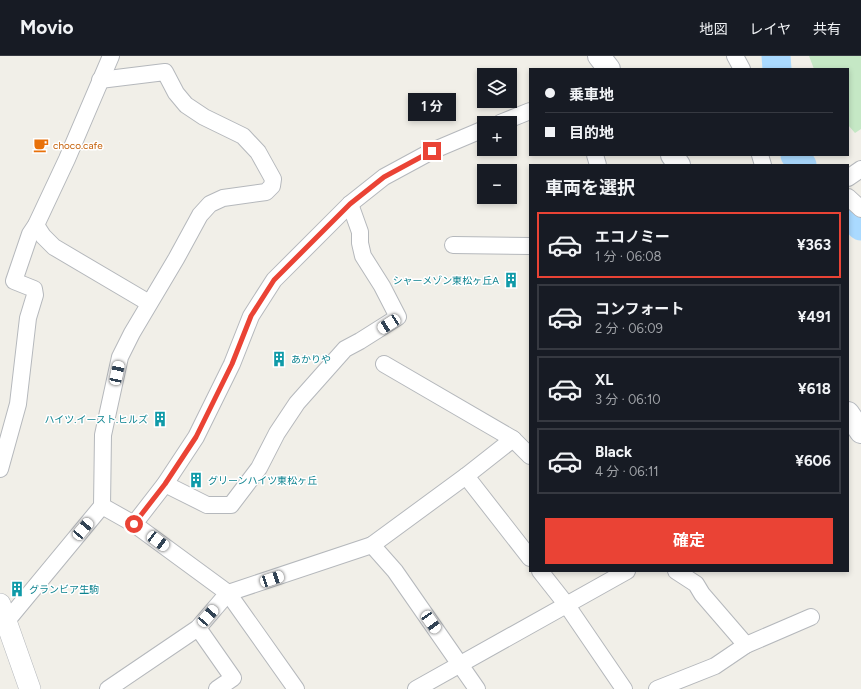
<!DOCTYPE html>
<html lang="ja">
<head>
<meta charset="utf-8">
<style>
  body { margin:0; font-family:Figtree,"Noto Sans JP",sans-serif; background:#242831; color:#f1f3f6; height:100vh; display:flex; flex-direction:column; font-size:15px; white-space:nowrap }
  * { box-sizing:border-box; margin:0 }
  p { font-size:13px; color:#9ea1a6 }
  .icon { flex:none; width:22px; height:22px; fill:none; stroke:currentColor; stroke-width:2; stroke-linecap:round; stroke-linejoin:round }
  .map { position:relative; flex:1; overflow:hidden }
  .side { position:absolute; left:529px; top:108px; width:320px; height:408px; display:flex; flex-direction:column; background:#171b24; border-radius:0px; box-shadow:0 2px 6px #0003 }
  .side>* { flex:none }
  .banner { position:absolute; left:529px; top:12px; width:320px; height:88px; border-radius:0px; box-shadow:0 2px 6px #0003; display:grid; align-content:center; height:88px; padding:0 16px; background:#171b24 }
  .controls { position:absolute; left:477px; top:12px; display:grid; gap:8px }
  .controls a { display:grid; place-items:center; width:40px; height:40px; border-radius:0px; background:#171b24; box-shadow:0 2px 6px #0003; font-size:20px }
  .end { position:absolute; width:18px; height:18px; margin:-9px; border:5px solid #ea4335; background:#fff; box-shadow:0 0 0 2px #fff }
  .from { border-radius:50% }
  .bubble { position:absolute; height:28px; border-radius:0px; background:#171b24; box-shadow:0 2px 6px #0003; font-size:13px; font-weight:700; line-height:28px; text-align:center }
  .car { position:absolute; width:12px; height:24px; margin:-12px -6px; border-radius:5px; box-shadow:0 0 3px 1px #0007; background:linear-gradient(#fff 24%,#345 0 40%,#fff 0 76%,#345 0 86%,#fff 0) }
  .banner b { display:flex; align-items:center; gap:14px; height:38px; font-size:15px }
  .banner b+b { border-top:1px solid #363941 }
  .banner i { width:10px; height:10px; background:#f1f3f6 }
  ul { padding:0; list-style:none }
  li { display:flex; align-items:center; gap:12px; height:66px; margin:0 8px 6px; padding:0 8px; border:2px solid #363941; border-radius:0px }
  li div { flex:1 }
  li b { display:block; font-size:15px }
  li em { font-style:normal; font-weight:700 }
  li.active { border-color:#ea4335 }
  li>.icon { width:36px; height:36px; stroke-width:1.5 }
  h2 { padding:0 16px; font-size:18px; line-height:48px }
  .cta { display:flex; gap:8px; margin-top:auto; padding:8px 16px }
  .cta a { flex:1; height:46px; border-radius:0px; background:#ea4335; color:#fff; font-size:16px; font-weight:700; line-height:46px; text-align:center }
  header { display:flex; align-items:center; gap:24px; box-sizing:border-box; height:56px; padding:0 20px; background:#171b24; border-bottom:1px solid #363941 }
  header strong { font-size:19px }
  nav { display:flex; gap:22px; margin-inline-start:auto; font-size:14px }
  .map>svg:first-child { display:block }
  .green { fill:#c5e8c5 }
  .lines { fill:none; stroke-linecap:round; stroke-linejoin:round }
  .river { stroke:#aadaff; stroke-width:29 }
  .minor-casing { stroke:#b5b8bc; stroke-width:18 }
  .tertiary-casing { stroke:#b5b8bc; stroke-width:22 }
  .secondary-casing { stroke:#b6babf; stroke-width:24 }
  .minor { stroke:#fff; stroke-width:16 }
  .tertiary { stroke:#fff; stroke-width:21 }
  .secondary { stroke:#fff; stroke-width:22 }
  .route { stroke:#ea4335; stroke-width:5 }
  .labels { text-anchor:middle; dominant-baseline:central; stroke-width:3; stroke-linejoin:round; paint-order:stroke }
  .food-label { font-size:10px; fill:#c56008; stroke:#fff; text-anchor:start }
  .culture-label { font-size:10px; fill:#0d838f; stroke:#fff; text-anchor:start }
</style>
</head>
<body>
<header>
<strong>Movio</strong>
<nav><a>地図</a><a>レイヤ</a><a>共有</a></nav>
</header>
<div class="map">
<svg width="861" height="633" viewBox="0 0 861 633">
  <rect width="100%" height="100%" fill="#f1efe8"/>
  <polygon class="green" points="809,0 861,0 861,73 855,77 848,69 848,13 814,13"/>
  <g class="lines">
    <g class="river">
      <polyline points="776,0 777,13"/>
      <polyline points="795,99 802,109"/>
      <polyline points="848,157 861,170"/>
    </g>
    <g class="minor-casing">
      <g id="minor">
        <polyline points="735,0 742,13"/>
        <polyline points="500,67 530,55"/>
        <polyline points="595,99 598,109"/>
        <polyline points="760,99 763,109"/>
        <polyline points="848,122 861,113"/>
        <polyline points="848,141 861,153"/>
        <polyline points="36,169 43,180 54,191 149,247"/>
        <polyline points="453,189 530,190"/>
        <polyline points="384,308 513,383"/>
        <polyline points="0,413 18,348 28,262 35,239 34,233 14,225 30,178 36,169 67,103 111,0"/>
        <polyline points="466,420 530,502"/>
        <polyline points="165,428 207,449 231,449 259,412 277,377 297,347 345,293 360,285 398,261 382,230 363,200 360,187 360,176 350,148"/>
        <polyline points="102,450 134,468 228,537 296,633"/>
        <polyline points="134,468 165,428 196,381 232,308 251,260 274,224 350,148 384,121 432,95 484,73"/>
        <polyline points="372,489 395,515 477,633"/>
        <polyline points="540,515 566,548 624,633"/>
        <polyline points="676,515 696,528 702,538 746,589"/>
        <polyline points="6,566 102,450 103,379 120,301 132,277 176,203 200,159 210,148 223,142 266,136 272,130 273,123 258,96 243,80 204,61 186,49 176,37 165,16 100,24"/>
        <polyline points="198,572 233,622 217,633"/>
        <polyline points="108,633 198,572 228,537 372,489 466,420 513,383 530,400"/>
        <polyline points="416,633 627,515"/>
        <polyline points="657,633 715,610 746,589 811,561"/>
      </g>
    </g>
    <g class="tertiary-casing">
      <polyline id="tertiary" points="0,548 30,633"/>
    </g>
    <g class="secondary-casing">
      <g id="secondary">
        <polyline points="599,0 609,13"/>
        <polyline points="672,99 679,109"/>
        <polyline points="848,357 861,376"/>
      </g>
    </g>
    <use href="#minor" class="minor"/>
    <use href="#tertiary" class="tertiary"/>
    <use href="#secondary" class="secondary"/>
  </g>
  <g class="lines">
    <polyline class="route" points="134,468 165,428 196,381 232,308 251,260 274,224 350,148 384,121 432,95"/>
  </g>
  <defs>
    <g id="cafe-bare" transform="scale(1.2)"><path d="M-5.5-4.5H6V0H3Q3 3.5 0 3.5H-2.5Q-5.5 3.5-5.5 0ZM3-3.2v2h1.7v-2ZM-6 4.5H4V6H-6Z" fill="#e8710a" stroke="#fff" stroke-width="2.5" paint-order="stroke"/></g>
    <g id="building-bare" transform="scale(1.2)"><path d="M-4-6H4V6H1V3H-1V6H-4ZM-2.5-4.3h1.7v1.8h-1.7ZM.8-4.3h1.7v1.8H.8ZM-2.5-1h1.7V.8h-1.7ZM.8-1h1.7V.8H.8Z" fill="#0f9aa8" stroke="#fff" stroke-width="2.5" paint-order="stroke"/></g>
  </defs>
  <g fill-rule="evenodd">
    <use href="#cafe-bare" x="41" y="89"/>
    <use href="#building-bare" x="511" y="224"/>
    <use href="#building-bare" x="279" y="303"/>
    <use href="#building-bare" x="160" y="363"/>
    <use href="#building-bare" x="196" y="424"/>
    <use href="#building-bare" x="17" y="533"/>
  </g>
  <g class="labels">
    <g class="food-label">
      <text x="53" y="89">choco.cafe</text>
    </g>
    <g class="culture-label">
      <text x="499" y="224" text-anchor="end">シャーメゾン東松ヶ丘A</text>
      <text x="291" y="303">あかりや</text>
      <text x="148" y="363" text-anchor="end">ハイツ.イースト.ヒルズ</text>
      <text x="208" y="424">グリーンハイツ東松ヶ丘</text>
      <text x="29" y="533">グランビア生駒</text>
    </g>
  </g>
</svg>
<div class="controls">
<a><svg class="icon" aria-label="layers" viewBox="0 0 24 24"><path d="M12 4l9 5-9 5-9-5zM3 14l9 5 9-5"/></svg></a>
<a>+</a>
<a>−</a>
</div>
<i class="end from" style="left:134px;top:468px"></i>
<i class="end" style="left:432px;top:95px"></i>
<div class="bubble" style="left:408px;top:37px;width:48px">1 分</div>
<i class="car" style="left:389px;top:268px;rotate:237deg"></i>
<i class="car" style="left:117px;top:317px;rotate:12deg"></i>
<i class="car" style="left:83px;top:473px;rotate:40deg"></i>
<i class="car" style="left:158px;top:485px;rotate:127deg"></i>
<i class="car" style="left:272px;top:523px;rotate:72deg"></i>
<i class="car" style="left:208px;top:560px;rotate:41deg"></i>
<i class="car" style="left:431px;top:566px;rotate:145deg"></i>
<div class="banner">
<b><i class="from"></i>乗車地</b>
<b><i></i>目的地</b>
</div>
<section class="side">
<h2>車両を選択</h2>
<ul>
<li class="active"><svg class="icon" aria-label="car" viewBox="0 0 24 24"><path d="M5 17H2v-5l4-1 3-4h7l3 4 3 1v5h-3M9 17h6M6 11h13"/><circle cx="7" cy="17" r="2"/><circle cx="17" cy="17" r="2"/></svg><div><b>エコノミー</b><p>1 分 · 06:08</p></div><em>¥363</em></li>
<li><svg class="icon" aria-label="car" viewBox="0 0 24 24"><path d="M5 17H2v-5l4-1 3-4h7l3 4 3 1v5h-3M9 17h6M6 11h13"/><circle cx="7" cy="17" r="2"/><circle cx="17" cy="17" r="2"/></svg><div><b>コンフォート</b><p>2 分 · 06:09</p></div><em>¥491</em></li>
<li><svg class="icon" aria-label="car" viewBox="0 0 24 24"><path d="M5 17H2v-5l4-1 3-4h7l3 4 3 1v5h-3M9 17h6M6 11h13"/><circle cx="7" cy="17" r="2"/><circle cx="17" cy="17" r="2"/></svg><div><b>XL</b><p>3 分 · 06:10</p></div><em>¥618</em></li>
<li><svg class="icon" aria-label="car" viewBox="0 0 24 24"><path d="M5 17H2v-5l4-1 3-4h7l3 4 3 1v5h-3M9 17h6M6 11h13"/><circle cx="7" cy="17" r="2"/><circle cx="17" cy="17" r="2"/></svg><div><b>Black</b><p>4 分 · 06:11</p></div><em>¥606</em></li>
</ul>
<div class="cta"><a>確定</a></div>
</section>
</div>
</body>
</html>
